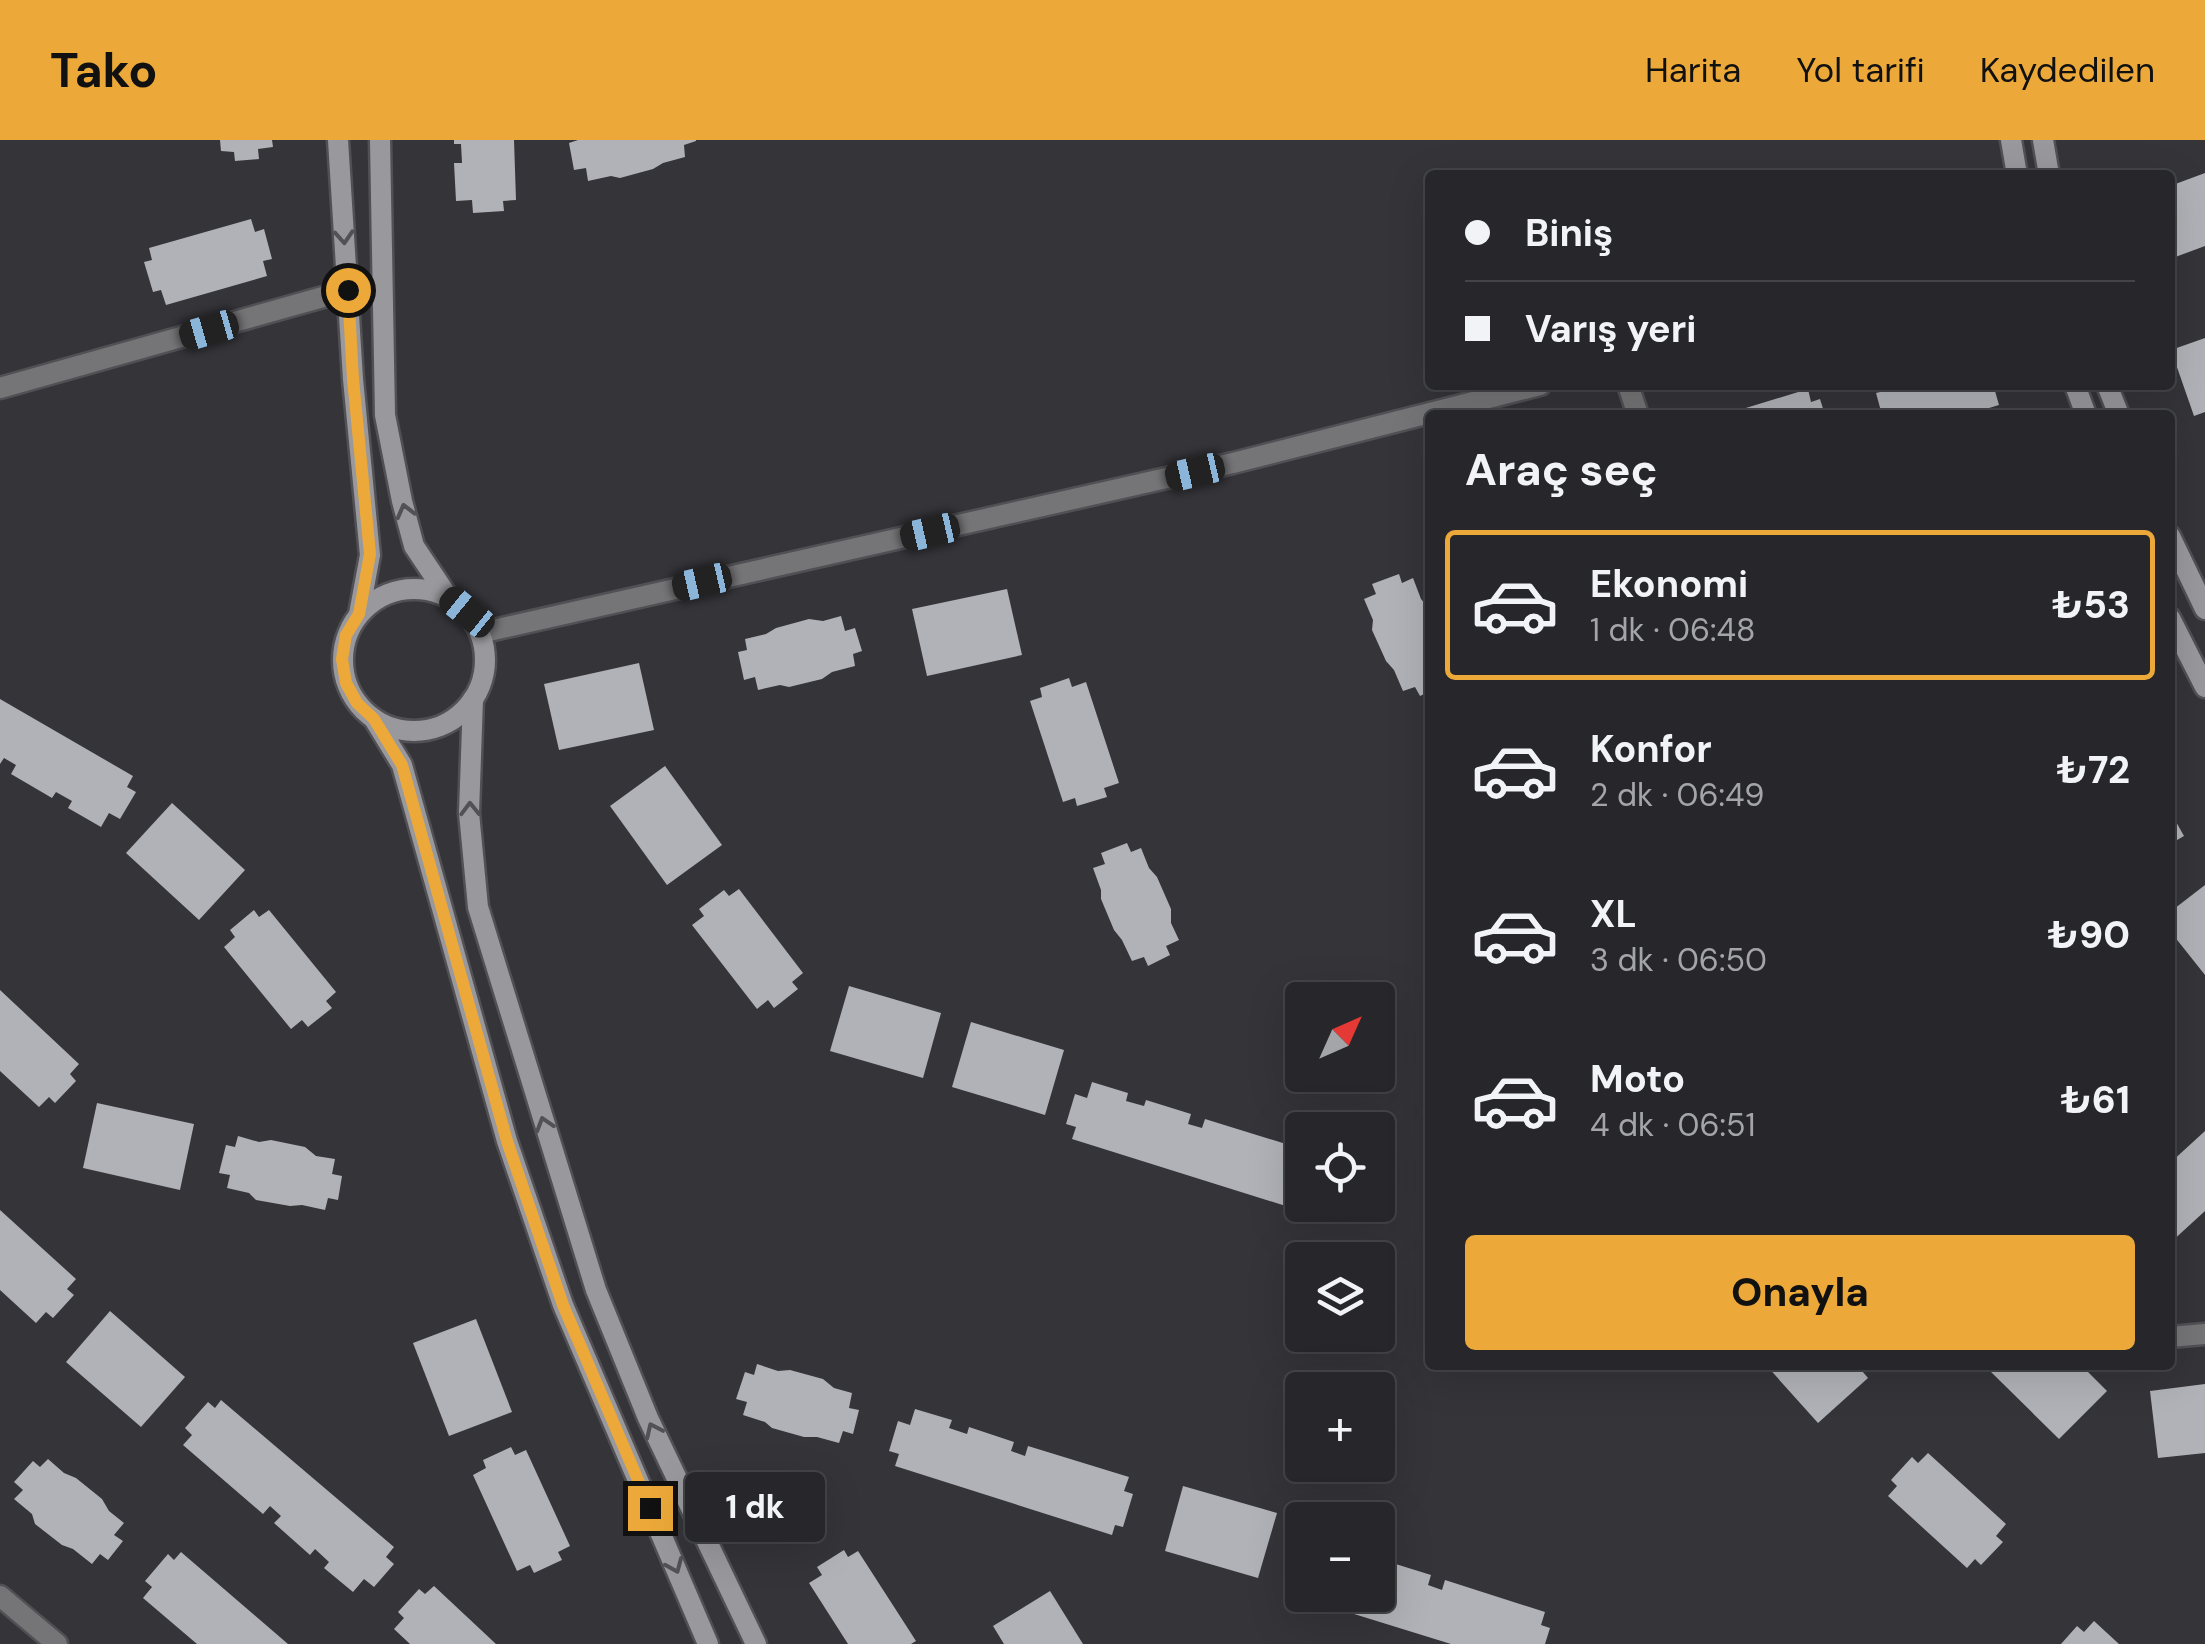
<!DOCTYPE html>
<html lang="tr">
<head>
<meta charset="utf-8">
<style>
  body { margin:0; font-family:"DM Sans",sans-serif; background:#333337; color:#f1f3f6; height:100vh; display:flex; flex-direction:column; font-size:38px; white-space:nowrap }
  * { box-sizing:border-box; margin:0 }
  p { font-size:32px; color:#a4a5a9 }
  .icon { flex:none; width:55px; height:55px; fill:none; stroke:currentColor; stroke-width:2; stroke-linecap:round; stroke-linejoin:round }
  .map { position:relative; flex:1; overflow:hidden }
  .sheet { position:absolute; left:1425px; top:270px; width:750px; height:960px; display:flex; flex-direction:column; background:#27272b; border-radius:10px; box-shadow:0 10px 40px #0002,0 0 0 2px #434447 }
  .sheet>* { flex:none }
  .top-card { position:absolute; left:1425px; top:30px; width:750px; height:220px; border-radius:10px; box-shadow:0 10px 40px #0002,0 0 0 2px #434447; display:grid; align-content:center; height:220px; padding:0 40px; background:#27272b }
  .needle { width:65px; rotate:45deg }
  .controls { position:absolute; left:1285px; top:842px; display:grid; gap:20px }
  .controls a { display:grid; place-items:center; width:110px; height:110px; border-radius:10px; background:#27272b; box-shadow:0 10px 40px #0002,0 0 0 2px #434447; font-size:50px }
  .end { position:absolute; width:45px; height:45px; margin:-22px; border:12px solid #eca93a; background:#111; box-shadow:0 0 0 5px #111 }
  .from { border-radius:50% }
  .bubble { position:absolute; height:70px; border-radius:10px; background:#27272b; box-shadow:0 10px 40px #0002,0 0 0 2px #434447; font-size:32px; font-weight:800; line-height:70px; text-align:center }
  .car { position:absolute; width:30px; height:60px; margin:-30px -15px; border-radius:12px; box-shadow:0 0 8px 2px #0007; background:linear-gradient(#222 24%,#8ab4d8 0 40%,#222 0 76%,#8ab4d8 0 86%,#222 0) }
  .top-card b { display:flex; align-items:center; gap:35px; height:95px; font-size:38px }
  .top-card b+b { border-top:2px solid #434447 }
  .top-card i { width:25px; height:25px; background:#f1f3f6 }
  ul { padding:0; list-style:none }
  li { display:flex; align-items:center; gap:30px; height:150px; margin:0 20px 15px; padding:0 20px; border:5px solid transparent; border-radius:10px }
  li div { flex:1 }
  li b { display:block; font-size:38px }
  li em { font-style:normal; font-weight:800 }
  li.active { border-color:#eca93a }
  li>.icon { width:90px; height:90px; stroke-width:1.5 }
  h2 { padding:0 40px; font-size:45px; line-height:120px }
  .cta { display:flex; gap:20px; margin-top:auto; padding:20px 40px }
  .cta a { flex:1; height:115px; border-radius:10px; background:#eca93a; color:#111; font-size:40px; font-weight:800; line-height:115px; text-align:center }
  header { display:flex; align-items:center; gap:60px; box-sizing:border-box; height:140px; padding:0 50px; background:#eca93a; color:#111 }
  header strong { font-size:48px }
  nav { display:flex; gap:55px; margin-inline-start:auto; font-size:35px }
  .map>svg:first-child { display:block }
  .building { fill:#b1b2b7 }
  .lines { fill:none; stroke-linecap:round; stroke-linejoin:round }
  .street-casing { stroke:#505055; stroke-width:25 }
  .secondary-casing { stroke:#505055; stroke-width:25 }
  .street { stroke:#757578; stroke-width:20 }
  .secondary { stroke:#99999d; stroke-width:20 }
  .oneway { stroke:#515156 }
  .route { stroke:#eca93a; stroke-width:12 }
</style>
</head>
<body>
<header>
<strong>Tako</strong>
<nav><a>Harita</a><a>Yol tarifi</a><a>Kaydedilen</a></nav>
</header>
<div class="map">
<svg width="2205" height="1504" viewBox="0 0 2205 1504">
  <rect width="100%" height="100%" fill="#343439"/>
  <g class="building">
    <polygon points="220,0 272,0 273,7 258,9 259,19 235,21 234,12 221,11"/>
    <polygon points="454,0 514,0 516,60 503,61 504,71 473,73 472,60 456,61 454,23 462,23 461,4 454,4"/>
    <polygon points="578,0 696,0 696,1 684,5 685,17 663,23 653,29 620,38 611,36 588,41 586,28 574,30 569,3"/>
    <polygon points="2205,33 2205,106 2170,119 2170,46"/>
    <polygon points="251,79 255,92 264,89 272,119 263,121 267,136 166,165 161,150 153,152 144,122 152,120 149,108"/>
    <polygon points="2205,198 2205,272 2194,276 2171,210"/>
    <polygon points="1882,245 2003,245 2004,249 1995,251 1999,265 1966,275 1882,275 1876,253 1884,251"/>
    <polygon points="1808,249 1811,262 1820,259 1825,275 1723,275"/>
    <polygon points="1399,434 1402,443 1413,438 1421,459 1430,470 1430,551 1420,556 1415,547 1403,551 1394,530 1386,521 1372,490 1373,480 1364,459 1376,454 1372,444"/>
    <polygon points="1007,449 1022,515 927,536 912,469"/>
    <polygon points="841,476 845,491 855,488 862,511 853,514 855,526 832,532 822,539 789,547 780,545 758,550 755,537 744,540 738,512 747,510 745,499 766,494 776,488 809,479 823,481"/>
    <polygon points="639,523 654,590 559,610 544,544"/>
    <polygon points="1069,538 1072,547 1086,542 1119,643 1104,648 1107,657 1077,666 1075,658 1063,662 1030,561 1042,557 1040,548"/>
    <polygon points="0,559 133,636 127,647 136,652 120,679 109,673 101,687 68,668 72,661 56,652 52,658 11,634 16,625 4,618 0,624"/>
    <polygon points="665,626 722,705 667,745 610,666"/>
    <polygon points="172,663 245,730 199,780 126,713"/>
    <polygon points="2170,671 2184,696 2172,703 2176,711 2170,715"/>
    <polygon points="1127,703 1131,712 1141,708 1149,728 1157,737 1171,769 1171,783 1179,800 1166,806 1170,815 1148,826 1144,817 1132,821 1122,800 1114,790 1101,759 1101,750 1093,728 1105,724 1101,713"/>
    <polygon points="2205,745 2205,835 2170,791 2170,772"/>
    <polygon points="739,749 803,833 792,842 798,849 774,868 768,860 757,869 692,785 704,776 699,769 724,750 729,756"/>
    <polygon points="254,770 259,777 269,770 336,852 326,861 332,868 308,887 302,880 291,889 224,807 235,797 230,790"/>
    <polygon points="849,846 941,873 923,938 830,911"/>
    <polygon points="0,850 79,924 70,934 76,941 55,963 49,957 39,967 0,931"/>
    <polygon points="971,882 1064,910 1045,975 952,947"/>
    <polygon points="1092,942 1128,953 1126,961 1144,966 1146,960 1191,974 1188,984 1202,988 1205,979 1302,1009 1302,1051 1300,1060 1291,1057 1289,1067 1072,999 1076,987 1066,984 1075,954 1087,958"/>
    <polygon points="97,963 194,984 180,1050 83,1028"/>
    <polygon points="2205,991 2205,1071 2170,1103 2170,1023"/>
    <polygon points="238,996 259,1002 271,1000 305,1007 316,1016 335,1019 332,1034 342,1036 338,1060 328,1058 325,1070 302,1065 290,1066 256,1060 249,1053 227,1048 230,1035 219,1033 226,1005 235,1007"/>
    <polygon points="0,1070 76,1139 67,1149 74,1155 53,1178 46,1172 36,1183 0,1150"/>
    <polygon points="110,1171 185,1237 141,1287 66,1222"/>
    <polygon points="476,1179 512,1272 449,1296 413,1203"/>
    <polygon points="757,1224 778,1231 790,1230 823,1239 834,1248 852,1253 849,1268 859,1270 853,1294 843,1291 839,1303 817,1297 804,1297 772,1288 765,1282 743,1275 747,1262 736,1259 745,1232 754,1235"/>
    <polygon points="1766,1225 1857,1225 1868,1238 1818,1283"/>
    <polygon points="1996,1225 2081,1225 2107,1251 2059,1299 1990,1231"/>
    <polygon points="2205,1244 2205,1313 2158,1318 2150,1251"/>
    <polygon points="221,1260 394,1407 386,1417 394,1424 374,1447 364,1439 353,1452 324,1428 329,1422 315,1409 310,1415 274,1383 281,1376 270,1366 263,1374 183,1305 192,1295 185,1288 208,1262 215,1268"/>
    <polygon points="915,1269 952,1280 949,1288 967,1294 969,1287 1014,1302 1011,1311 1025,1316 1028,1306 1129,1337 1124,1351 1133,1354 1123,1387 1115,1385 1112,1395 895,1326 899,1314 889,1311 898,1281 910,1285"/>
    <polygon points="511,1307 515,1315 526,1310 570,1406 558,1412 562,1420 534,1433 530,1425 517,1431 473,1335 486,1328 483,1320"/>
    <polygon points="1928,1313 2006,1384 1996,1396 2003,1402 1981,1425 1975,1419 1967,1428 1888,1356 1897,1346 1891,1340 1912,1317 1918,1323"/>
    <polygon points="48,1319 64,1333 76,1338 102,1359 109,1371 124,1383 114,1395 123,1401 108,1420 100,1414 92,1424 73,1409 62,1405 35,1384 32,1374 14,1359 23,1350 14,1342 33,1321 40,1327"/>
    <polygon points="1183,1346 1277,1373 1258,1438 1165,1411"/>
    <polygon points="844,1410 848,1417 858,1411 916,1501 911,1504 848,1504 809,1443 822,1435 817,1427"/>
    <polygon points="181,1412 288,1504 197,1504 143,1458 152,1447 145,1441 168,1414 174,1420"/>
    <polygon points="1386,1421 1431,1435 1428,1445 1442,1450 1445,1440 1545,1472 1541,1485 1550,1488 1545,1504 1451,1504 1312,1461 1314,1455 1378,1455 1378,1426 1384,1428"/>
    <polygon points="434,1446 496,1504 410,1504 394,1489 404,1478 398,1472 419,1449 425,1454"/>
    <polygon points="1050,1451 1083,1504 1004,1504 993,1486"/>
    <polygon points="2094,1481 2119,1504 2061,1504 2077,1486 2084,1492"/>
  </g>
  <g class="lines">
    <g class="street-casing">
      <g id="street">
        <polyline points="1628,245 1638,275"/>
        <polyline points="0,248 348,150"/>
        <polyline points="480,493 1233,323 1540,245"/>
        <polyline points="2170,1197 2205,1194"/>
        <polyline points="0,1456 57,1504"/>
      </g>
    </g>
    <g class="secondary-casing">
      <g id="secondary">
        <polyline points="338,0 353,239 370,415 359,474"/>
        <polyline points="380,0 385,275 402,361 414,406 448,457"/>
        <polyline points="2011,0 2017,35"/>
        <polyline points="2043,0 2049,35"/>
        <polyline points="2075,245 2086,275"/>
        <polyline points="2107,245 2119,275"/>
        <polyline points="2170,396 2205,469"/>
        <circle cx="414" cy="520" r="71"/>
        <polyline points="2170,478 2205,547"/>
        <polyline points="473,559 469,673 478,767 596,1150 648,1278 756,1504"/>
        <polyline points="374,579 402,625 507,1001 563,1165 708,1504"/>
      </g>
    </g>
    <use href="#street" class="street"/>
    <use href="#secondary" class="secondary"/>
  </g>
  <defs><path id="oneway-chevron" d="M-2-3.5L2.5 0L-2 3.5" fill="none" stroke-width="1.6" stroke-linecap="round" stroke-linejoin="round" transform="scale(2.5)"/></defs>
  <g class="oneway">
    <use href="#oneway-chevron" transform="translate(344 97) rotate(86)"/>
    <use href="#oneway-chevron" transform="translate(405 371) rotate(-105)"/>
    <use href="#oneway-chevron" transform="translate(470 669) rotate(-91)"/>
    <use href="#oneway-chevron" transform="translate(544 984) rotate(-107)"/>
    <use href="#oneway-chevron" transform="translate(653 1290) rotate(-115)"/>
    <use href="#oneway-chevron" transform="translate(675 1426) rotate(67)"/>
  </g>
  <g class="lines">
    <polyline class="route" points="348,150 353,239 370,414 359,474 346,495 342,519 346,543 357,563 374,579 402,625 507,1001 563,1165 650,1368"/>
  </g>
</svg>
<div class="controls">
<a><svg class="needle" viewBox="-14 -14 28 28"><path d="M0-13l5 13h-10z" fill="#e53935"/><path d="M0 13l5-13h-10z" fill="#a4a5a9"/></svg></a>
<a><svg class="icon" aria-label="locate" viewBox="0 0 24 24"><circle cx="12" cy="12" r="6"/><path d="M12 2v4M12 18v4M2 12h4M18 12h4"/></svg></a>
<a><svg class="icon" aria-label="layers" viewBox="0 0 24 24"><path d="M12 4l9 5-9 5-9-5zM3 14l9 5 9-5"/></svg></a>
<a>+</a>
<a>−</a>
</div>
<i class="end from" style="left:348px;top:150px"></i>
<i class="end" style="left:650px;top:1368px"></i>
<div class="bubble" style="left:685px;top:1332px;width:140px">1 dk</div>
<i class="car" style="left:209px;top:190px;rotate:254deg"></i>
<i class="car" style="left:1195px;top:332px;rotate:257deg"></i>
<i class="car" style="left:930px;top:392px;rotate:257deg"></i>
<i class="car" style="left:702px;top:442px;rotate:257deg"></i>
<i class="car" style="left:467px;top:472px;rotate:309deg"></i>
<div class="top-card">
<b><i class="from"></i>Biniş</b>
<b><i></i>Varış yeri</b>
</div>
<section class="sheet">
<h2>Araç seç</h2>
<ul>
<li class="active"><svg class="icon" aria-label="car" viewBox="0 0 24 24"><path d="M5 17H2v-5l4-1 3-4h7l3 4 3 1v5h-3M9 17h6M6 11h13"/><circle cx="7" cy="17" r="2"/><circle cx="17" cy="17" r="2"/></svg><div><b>Ekonomi</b><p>1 dk · 06:48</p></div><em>₺53</em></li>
<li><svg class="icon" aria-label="car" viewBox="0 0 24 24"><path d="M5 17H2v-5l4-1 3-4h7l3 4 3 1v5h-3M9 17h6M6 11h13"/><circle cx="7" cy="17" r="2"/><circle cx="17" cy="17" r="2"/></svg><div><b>Konfor</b><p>2 dk · 06:49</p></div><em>₺72</em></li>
<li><svg class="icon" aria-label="car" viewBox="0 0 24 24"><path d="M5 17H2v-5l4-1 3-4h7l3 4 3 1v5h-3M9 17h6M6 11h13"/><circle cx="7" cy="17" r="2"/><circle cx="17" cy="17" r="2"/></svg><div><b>XL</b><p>3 dk · 06:50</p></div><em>₺90</em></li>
<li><svg class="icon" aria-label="car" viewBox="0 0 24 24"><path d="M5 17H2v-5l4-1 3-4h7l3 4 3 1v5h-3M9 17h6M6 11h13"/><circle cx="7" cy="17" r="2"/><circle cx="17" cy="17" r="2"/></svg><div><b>Moto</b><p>4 dk · 06:51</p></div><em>₺61</em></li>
</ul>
<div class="cta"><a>Onayla</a></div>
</section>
</div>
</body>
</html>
